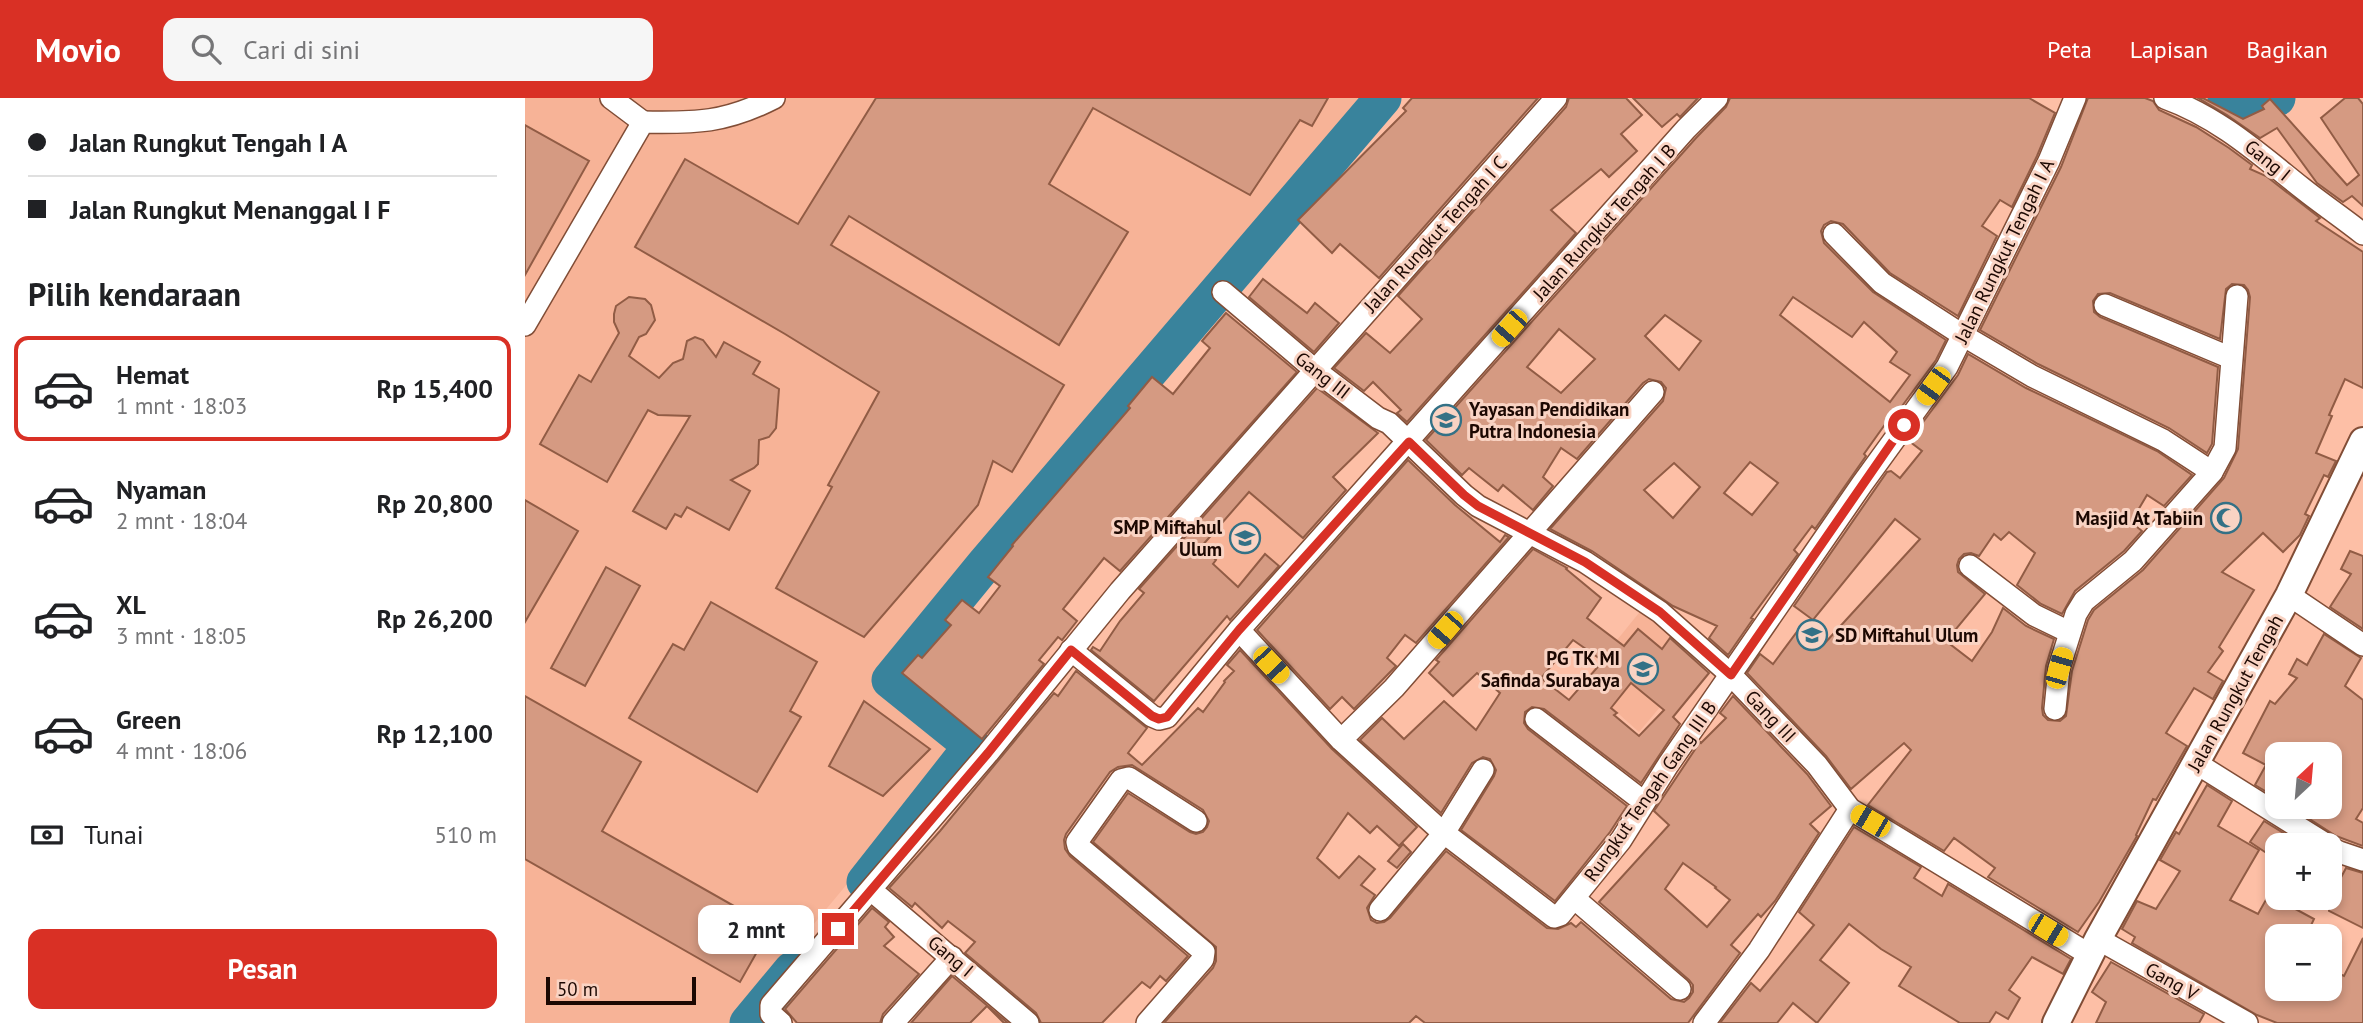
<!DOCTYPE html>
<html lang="id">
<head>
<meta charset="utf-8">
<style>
  body { margin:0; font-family:"PT Sans",sans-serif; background:#f6f6f6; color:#202124; height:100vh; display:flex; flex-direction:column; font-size:26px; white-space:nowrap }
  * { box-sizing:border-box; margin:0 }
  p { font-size:23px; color:#757577 }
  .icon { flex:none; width:38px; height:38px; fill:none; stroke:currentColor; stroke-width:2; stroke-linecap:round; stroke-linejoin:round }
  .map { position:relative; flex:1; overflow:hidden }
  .side { display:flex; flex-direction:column; background:#fff; width:525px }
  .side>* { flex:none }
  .hud { display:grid; align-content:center; height:154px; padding:0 28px; background:#fff }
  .needle { width:46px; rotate:26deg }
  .controls { position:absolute; left:1740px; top:644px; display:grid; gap:14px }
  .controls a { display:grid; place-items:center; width:77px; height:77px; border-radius:14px; background:#fff; box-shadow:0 4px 10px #0003; font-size:35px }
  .scale { position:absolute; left:21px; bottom:18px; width:150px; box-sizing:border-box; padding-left:7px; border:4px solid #1c0802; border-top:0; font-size:19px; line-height:24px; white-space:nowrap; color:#1c0802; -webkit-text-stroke:5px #f9d3c3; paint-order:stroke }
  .end { position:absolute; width:32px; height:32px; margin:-16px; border:9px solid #d93025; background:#fff; box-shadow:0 0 0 4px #fff }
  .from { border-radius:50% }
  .bubble { position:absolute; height:49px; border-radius:14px; background:#fff; box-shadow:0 4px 10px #0003; font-size:23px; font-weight:700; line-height:49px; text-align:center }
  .car { position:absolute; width:21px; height:42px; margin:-21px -10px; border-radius:9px; box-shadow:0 0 5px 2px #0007; background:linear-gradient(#f5c518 24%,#345 0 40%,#f5c518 0 76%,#345 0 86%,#f5c518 0) }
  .hud b { display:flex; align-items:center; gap:24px; height:66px; font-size:26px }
  .hud b+b { border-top:2px solid #e0e0e0 }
  .hud i { width:18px; height:18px; background:#202124 }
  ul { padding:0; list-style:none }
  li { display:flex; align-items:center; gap:21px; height:105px; margin:0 14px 10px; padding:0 14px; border:4px solid transparent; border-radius:14px }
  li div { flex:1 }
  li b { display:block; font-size:26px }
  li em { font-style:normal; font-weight:700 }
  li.on { border-color:#d93025 }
  li>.icon { width:63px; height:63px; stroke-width:1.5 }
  h2 { padding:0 28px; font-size:32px; line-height:84px }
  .pay { display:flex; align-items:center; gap:18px; height:77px; padding:0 28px; font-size:26px }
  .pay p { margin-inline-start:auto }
  .primary-button { display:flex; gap:14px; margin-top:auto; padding:14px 28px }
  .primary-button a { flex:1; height:80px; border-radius:14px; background:#d93025; color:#fff; font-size:28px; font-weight:700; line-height:80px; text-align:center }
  header { display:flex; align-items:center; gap:42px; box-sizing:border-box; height:98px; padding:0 35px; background:#d93025; color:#fff }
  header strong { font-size:33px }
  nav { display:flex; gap:38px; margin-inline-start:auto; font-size:24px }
  .search { width:490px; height:63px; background:#f6f6f6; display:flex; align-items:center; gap:18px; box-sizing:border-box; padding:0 24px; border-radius:14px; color:#757577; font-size:26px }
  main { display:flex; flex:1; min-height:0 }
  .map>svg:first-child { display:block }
  .built { fill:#f7b397 }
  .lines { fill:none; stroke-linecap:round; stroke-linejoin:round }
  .river { stroke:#39839c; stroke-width:37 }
  .building { fill:#d59a82; stroke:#915c45; stroke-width:2; fill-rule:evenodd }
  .minor-casing { stroke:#814d36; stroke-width:24 }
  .major-casing { stroke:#814d36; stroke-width:30 }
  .minor { stroke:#fff; stroke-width:21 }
  .major { stroke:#fff; stroke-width:26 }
  .route { stroke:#d93025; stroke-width:9 }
  .labels { text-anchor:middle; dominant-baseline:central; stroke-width:6; stroke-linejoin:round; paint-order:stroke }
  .street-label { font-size:19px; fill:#1c0802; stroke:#f9d3c3 }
  .poi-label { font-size:19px; font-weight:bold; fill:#1c0802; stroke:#f9d3c3; text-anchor:end }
</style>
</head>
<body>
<header>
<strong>Movio</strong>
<div class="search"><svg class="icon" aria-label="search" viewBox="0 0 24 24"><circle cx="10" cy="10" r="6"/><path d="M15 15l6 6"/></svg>Cari di sini</div>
<nav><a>Peta</a><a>Lapisan</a><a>Bagikan</a></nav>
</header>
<main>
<section class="side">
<div class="hud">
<b><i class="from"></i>Jalan Rungkut Tengah I A</b>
<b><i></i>Jalan Rungkut Menanggal I F</b>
</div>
<h2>Pilih kendaraan</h2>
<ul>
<li class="on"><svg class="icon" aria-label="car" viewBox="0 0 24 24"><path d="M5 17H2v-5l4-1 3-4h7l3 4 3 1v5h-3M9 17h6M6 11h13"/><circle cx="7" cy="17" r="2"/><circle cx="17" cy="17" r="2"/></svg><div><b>Hemat</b><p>1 mnt · 18:03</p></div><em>Rp 15,400</em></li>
<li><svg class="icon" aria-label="car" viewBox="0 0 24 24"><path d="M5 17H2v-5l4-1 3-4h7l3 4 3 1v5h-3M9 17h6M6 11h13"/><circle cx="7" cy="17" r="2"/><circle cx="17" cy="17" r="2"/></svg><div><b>Nyaman</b><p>2 mnt · 18:04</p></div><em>Rp 20,800</em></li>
<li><svg class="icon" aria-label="car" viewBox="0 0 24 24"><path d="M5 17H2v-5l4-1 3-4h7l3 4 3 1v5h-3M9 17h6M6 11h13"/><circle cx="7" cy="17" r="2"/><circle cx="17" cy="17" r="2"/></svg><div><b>XL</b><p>3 mnt · 18:05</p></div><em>Rp 26,200</em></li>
<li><svg class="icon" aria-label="car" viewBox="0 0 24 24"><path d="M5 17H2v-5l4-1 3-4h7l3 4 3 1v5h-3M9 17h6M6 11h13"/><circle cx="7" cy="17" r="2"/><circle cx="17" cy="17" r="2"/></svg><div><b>Green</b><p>4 mnt · 18:06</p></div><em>Rp 12,100</em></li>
</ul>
<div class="pay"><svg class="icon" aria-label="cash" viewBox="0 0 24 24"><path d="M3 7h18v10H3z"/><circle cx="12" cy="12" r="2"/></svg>Tunai<p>510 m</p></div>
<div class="primary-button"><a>Pesan</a></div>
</section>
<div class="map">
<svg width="1838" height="925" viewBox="0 0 1838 925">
  <rect width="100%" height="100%" fill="#fdbfa6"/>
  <g class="built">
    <polygon points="0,0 854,0 350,581 439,646 206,925 0,925"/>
    <polygon points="720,355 805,427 716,523 636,453"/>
    <polygon points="1118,510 1178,558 1114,634 1058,584"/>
  </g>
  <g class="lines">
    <g class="river">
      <polyline points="1701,0 1711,5 1752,0"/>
      <polyline points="340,784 447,648 365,582 460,466 858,0"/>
      <polyline points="223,925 267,872"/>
    </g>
  </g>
  <g class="building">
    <polygon points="351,0 803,0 787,28 775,22 725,97 568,10 524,86 603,134 534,247 324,118 306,147 539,287 487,374 468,363 453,407 339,539 251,490 307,389 303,387 354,294 260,236 110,149 160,61 273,126"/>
    <polygon points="887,0 1013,0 854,180 815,146 807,155 773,122 881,13 878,10"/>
    <polygon points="1044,0 1101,0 1117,17 1096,36 1112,53 1084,79 1076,71 1026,112 1051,135 882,324 872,315 876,312 848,284 839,293 809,270 841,235 865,255 897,221 873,198 1041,9"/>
    <polygon points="1108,0 1173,0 1155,19 1152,16 1137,29"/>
    <path d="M 1205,0 L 1504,0 L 1530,15 L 1512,58 L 1487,109 L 1475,102 L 1457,128 L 1472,138 L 1433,218 L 1365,175 L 1318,126 L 1306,123 L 1299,127 L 1296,133 L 1299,145 L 1348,194 L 1421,242 L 1411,262 L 1363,327 L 1361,325 L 1339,356 L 1341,358 L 1290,431 L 1287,428 L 1269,452 L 1273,456 L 1226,520 L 1228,521 L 1203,557 L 1184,540 L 1192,528 L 1148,508 L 1067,453 L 1025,431 L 1138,303 L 1141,290 L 1136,284 L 1124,281 L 1118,285 L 1052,361 L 1036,350 L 1018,379 L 1028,388 L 1008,412 L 978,387 L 973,393 L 944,370 L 937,377 L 901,342 L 1171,40 L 1201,9 ZM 1268,199 L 1327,239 L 1339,224 L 1372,254 L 1365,264 L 1385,277 L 1365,304 L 1255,217 ZM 1140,217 L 1176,243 L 1154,272 L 1120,238 ZM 1034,231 L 1070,261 L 1036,295 L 1002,269 ZM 1225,364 L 1253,385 L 1227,417 L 1199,395 ZM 1149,365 L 1175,389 L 1148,420 L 1119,392 Z"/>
    <polygon points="1563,0 1620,0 1628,3 1634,12 1671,29 1704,50 1727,67 1725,71 1741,78 1795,120 1791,123 1838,154 1838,290 1820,281 1804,317 1807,318 1791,355 1811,363 1803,379 1799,377 1780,416 1784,418 1775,437 1758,454 1738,435 1697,474 1729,492 1694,549 1698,553 1683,574 1698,583 1688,601 1669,590 1641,635 1662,648 1631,702 1628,701 1611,737 1612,738 1574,804 1553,834 1463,779 1470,770 1429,740 1419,753 1343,707 1386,652 1379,645 1326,691 1301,658 1222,575 1235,556 1248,566 1277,527 1299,546 1395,441 1370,421 1288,522 1269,508 1362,374 1366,373 1375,380 1397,353 1384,343 1433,277 1443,256 1501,290 1632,353 1667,377 1639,408 1622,397 1606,424 1617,433 1599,453 1550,493 1537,516 1516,506 1492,487 1510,455 1484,434 1476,442 1469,436 1454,458 1446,455 1439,456 1434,461 1432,467 1433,474 1460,496 1421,543 1447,563 1467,534 1478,510 1501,528 1529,541 1521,568 1517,610 1518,617 1523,622 1535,623 1541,618 1547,573 1563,522 1569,512 1618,472 1699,380 1713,351 1725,199 1723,192 1719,187 1707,186 1701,191 1695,241 1585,195 1573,196 1568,203 1569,214 1575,219 1693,269 1687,346 1682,355 1644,330 1513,266 1455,232 1536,69"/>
    <polygon points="1673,0 1678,0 1718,21 1739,11 1737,8 1745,1 1822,87 1834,77 1796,20 1820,0 1833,0 1838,6 1838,108 1827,98 1818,104 1792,85 1752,30 1735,40 1702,17"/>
    <polygon points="0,27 64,63 0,177"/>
    <polygon points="738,181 782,215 790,205 814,225 789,254 724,199"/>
    <polygon points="104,199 120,201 126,207 130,222 121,236 114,239 104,258 134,280 148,265 158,261 162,243 170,239 178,242 191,259 199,244 235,264 228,276 254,291 251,330 244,339 234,342 233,366 229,370 206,382 225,393 204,432 162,409 156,419 150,416 141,431 108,413 165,318 133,317 123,312 82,384 15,346 54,277 66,284 94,235 89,224 89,216 91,208"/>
    <polygon points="701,215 772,274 595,473 579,460 538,511 552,523 537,542 533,539 514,562 519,566 457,641 377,575 393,557 397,560 426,527 420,522 437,502 454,515 475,488 463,479 488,448 487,447 605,310 603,308 627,279 648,296 685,250 677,243"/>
    <polygon points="792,290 853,335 808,379 821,392 778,440 724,394 676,449 691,462 688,466 713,489 740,456 754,468 705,522 702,518 629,603 566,552 568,549 575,553 595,523 619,495 614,491"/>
    <polygon points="883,362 930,407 975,444 980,437 984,439 891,545 880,537 862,560 871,568 829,611 817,599 805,611 732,532"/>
    <polygon points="0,402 53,433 0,524"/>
    <path d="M 1008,451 L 1042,470 L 1041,471 L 1076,500 L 1062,520 L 1099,548 L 1113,531 L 1137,551 L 1145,540 L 1184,575 L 1148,619 L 1155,626 L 1116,685 L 1019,611 L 1007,609 L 1000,614 L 999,625 L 1003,631 L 1102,708 L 1085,734 L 1030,803 L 936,732 L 969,678 L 971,672 L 965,661 L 958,659 L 947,665 L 916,715 L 835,642 L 857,620 L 879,641 L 919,603 L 951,632 L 975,595 L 952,575 L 928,598 L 904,575 L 914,564 L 911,562 ZM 1048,542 L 1078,563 L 1044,602 L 1016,580 ZM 1106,585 L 1139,612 L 1114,638 L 1089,617 L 1092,615 L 1086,610 Z"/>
    <polygon points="1825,453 1838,458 1838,531 1805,509 1826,476 1816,471"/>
    <polygon points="81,469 115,488 60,588 26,570"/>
    <polygon points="186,504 292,564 265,613 276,619 232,694 104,620 148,546 159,552"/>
    <polygon points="1799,536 1836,560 1820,588 1838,602 1838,710 1831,721 1838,725 1838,748 1811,738 1766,709 1804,709 1804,656 1752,656 1752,700 1730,687 1741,667 1718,655 1745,603 1750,606 1772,580 1764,576 1772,561 1782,567"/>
    <path d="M 715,552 L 807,651 L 892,729 L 874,748 L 852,728 L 845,735 L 823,715 L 792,760 L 814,780 L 834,758 L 850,771 L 836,787 L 850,797 L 842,810 L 846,822 L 852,825 L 859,824 L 865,820 L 921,753 L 1022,830 L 1033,831 L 1046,825 L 1051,829 L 1056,824 L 1146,901 L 1159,904 L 1164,900 L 1168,894 L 1168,887 L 1164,882 L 1074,804 L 1144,727 L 1129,713 L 1175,644 L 1176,645 L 1201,620 L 1195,615 L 1208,598 L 1282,676 L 1306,708 L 1285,726 L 1294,735 L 1250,803 L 1236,819 L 1233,816 L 1206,847 L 1215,855 L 1163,925 L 900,925 L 891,918 L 884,925 L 639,925 L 688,870 L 691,863 L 691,849 L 568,744 L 603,695 L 665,734 L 671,736 L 678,734 L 682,729 L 684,723 L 678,712 L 607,667 L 593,669 L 585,674 L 541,736 L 539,742 L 540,751 L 545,758 L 663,858 L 641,883 L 635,878 L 625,890 L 617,884 L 577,925 L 516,925 L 511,915 L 440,855 L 450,844 L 423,823 L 417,830 L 390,805 L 387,809 L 364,790 L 415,733 L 529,595 L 533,598 L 551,573 L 622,630 L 603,655 L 617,667 L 673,610 L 678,614 L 700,584 L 699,583 L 709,573 L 702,567 ZM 1158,765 L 1191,789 L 1190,790 L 1205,802 L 1182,829 L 1140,791 Z"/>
    <polygon points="0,598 116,664 77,733 246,829 215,884 0,761"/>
    <polygon points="339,603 405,651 358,698 304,668"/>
    <polygon points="1682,687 1707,703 1693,728 1734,752 1705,802 1733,816 1742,800 1767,800 1763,807 1789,821 1781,838 1742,838 1752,843 1752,891 1804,891 1804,871 1819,878 1838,840 1838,925 1752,925 1732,917 1607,845 1610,839 1597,831 1612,803 1631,811 1655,773 1635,762 1651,734 1654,736"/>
    <polygon points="1739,723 1778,747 1752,747 1752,762 1725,744"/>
    <polygon points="1329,729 1396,769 1389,780 1417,798 1423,786 1546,861 1538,876 1507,859 1484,892 1495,900 1483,921 1471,914 1464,925 1435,925 1374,888 1386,869 1356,851 1324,826 1295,862 1324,885 1292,925 1268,905 1252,925 1195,925 1226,885 1235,893 1289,827 1274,814"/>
    <polygon points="878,746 886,754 872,770 863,763"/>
    <polygon points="1821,770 1838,775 1838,830 1804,813 1804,802"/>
    <polygon points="347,810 364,824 360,829 369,839 359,848 394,876 358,916 355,925 272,925 260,911"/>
    <polygon points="1586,864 1679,916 1674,925 1571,925 1581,904 1567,894"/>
    <polygon points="427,878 483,925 479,925 462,908 445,925 386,925"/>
  </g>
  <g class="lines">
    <g class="minor-casing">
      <g id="minor">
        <polyline points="86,0 118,24"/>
        <path d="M 1640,0 C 1693,19 1733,55 1777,90 C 1797,106 1818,120 1838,136"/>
        <polyline points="1309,136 1357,185 1439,238 1507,278 1638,342 1687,374"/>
        <polyline points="698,194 790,272 853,320 864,325 939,397 953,408 1060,464 1135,514 1206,577 1292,667 1325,711 1565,857"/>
        <polyline points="1580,207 1706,260"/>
        <path d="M 0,227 L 118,24 C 171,25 200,25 249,0"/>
        <polyline points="1445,468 1509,517 1544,534"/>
        <polyline points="1764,497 1838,547"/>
        <polyline points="714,532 816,642 914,731 1029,819 1035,817 1096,742 1143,667 1337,386 1422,269 1524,63 1550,0"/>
        <polyline points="546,552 627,618 634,621 642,619 714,532 1161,31 1192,0"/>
        <polyline points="1530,611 1534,570 1551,516 1559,503 1608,463 1687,374 1700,350 1712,198"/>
        <polyline points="1011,621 1119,704"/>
        <polyline points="816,642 869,590 1128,294"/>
        <polyline points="1671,665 1802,747"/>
        <polyline points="1804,749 1814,754 1838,762"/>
        <polyline points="346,792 503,925"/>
        <polyline points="1050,801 1155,891"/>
        <polyline points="855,812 919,735 958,672"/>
        <polyline points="1573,841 1722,925"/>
        <polyline points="256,925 246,916 246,907 463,655 595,493 1031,0"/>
        <polyline points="368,925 427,859"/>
        <polyline points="622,925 678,861 679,854 553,748 552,744 596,682 604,680 671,723"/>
        <polyline points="1179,925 1234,852 1325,711"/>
      </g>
    </g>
    <g class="major-casing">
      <polyline id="major" points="1531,925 1573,841 1764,497 1838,343"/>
    </g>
    <use href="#minor" class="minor"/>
    <use href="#major" class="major"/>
  </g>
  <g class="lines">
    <polyline class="route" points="313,831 463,655 546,552 627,618 634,621 642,619 714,532 884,344 939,397 953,408 1060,464 1135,514 1206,577 1379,327"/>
  </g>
  <defs>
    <g id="school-ring" transform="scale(1.575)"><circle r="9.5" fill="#f9d3c3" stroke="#337186" stroke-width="1.5"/><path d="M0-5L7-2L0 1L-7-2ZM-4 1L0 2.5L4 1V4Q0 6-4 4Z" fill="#337186"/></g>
    <g id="mosque-ring" transform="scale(1.575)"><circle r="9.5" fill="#f9d3c3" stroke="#337186" stroke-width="1.5"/><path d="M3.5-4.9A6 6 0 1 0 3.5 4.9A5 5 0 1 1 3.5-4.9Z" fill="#337186"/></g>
  </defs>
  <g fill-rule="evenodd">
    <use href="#school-ring" x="921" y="322"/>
    <use href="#mosque-ring" x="1701" y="420"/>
    <use href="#school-ring" x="720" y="440"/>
    <use href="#school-ring" x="1287" y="537"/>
    <use href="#school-ring" x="1118" y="571"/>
  </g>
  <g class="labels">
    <g class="street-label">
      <text transform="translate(1743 62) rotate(39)">Gang I</text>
      <text transform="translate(1079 124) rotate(-48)">Jalan Rungkut Tengah I B</text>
      <text transform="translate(910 136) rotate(-48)">Jalan Rungkut Tengah I C</text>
      <text transform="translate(1479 153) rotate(-64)">Jalan Rungkut Tengah I A</text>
      <text transform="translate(798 277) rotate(38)">Gang III</text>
      <text transform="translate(1710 595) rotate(-61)">Jalan Rungkut Tengah</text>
      <text transform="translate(1246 618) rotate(46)">Gang III</text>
      <text transform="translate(1125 693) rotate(-55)">Rungkut Tengah Gang III B</text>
      <text transform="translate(426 858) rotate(40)">Gang I</text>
      <text transform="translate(1647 883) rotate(29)">Gang V</text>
    </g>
    <g class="poi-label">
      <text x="944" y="311" text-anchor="start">Yayasan Pendidikan<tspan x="944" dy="22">Putra Indonesia</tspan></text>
      <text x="1678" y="420">Masjid At Tabiin</text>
      <text x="697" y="429">SMP Miftahul<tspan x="697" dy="22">Ulum</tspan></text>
      <text x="1310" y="537" text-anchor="start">SD Miftahul Ulum</text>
      <text x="1095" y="560">PG TK MI<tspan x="1095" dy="22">Safinda Surabaya</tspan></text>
    </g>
  </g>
</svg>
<div class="controls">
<a><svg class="needle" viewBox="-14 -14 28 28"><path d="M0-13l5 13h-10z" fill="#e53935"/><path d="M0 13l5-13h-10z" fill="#757577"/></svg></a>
<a>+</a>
<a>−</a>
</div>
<div class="scale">50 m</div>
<i class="end from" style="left:1379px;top:327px"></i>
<i class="end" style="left:313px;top:831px"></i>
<div class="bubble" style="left:173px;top:807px;width:116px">2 mnt</div>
<i class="car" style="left:984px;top:230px;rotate:221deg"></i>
<i class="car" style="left:1408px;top:288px;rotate:216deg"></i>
<i class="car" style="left:920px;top:532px;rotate:221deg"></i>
<i class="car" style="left:746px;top:567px;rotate:137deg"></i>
<i class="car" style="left:1534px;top:570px;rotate:16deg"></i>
<i class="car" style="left:1345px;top:723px;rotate:300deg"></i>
<i class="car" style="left:1523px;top:832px;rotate:121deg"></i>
</div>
</main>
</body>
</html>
